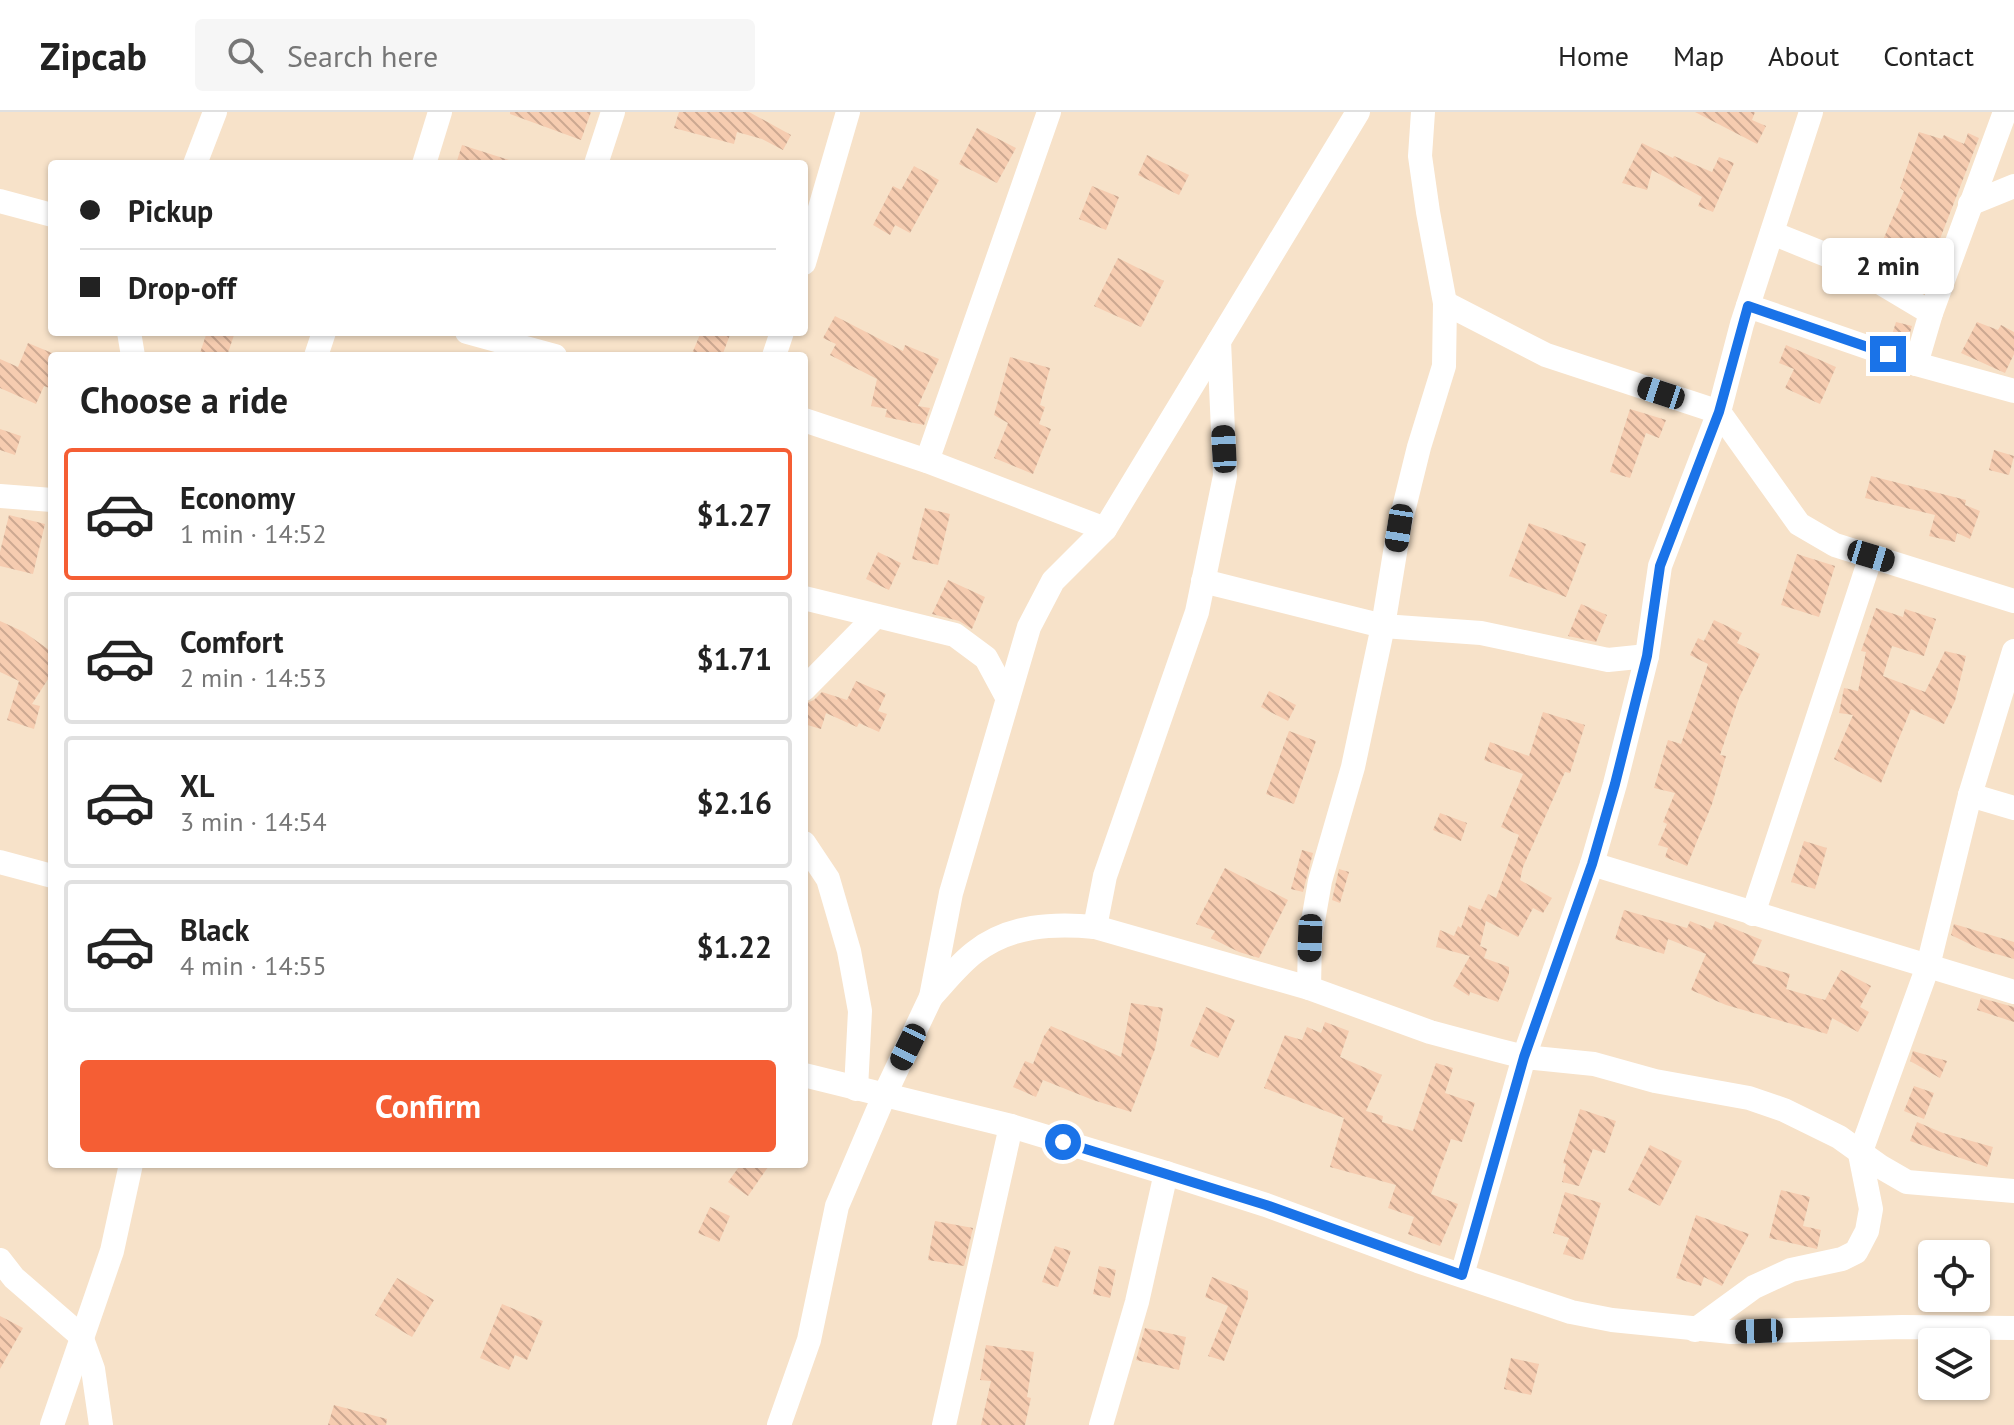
<!DOCTYPE html>
<html lang="en">
<head>
<meta charset="utf-8">
<style>
  body { margin:0; font-family:"PT Sans",sans-serif; background:#f6f6f6; color:#222; height:100vh; display:flex; flex-direction:column; font-size:30px; white-space:nowrap }
  * { box-sizing:border-box; margin:0 }
  p { font-size:26px; color:#767676 }
  .icon { flex:none; width:44px; height:44px; fill:none; stroke:currentColor; stroke-width:2; stroke-linecap:round; stroke-linejoin:round }
  .map { position:relative; flex:1; overflow:hidden }
  .details { position:absolute; left:48px; top:240px; width:760px; height:816px; display:flex; flex-direction:column; background:#fff; border-radius:8px; box-shadow:0 2px 6px #0004 }
  .details>* { flex:none }
  .top-card { position:absolute; left:48px; top:48px; width:760px; height:176px; border-radius:8px; box-shadow:0 2px 6px #0004; display:grid; align-content:center; height:176px; padding:0 32px; background:#fff }
  .fabs { position:absolute; left:1918px; top:1128px; display:grid; gap:16px }
  .fabs a { display:grid; place-items:center; width:72px; height:72px; border-radius:8px; background:#fff; box-shadow:0 2px 6px #0004; font-size:40px }
  .end { position:absolute; width:36px; height:36px; margin:-18px; border:10px solid #1a73e8; background:#fff; box-shadow:0 0 0 4px #fff }
  .from { border-radius:50% }
  .bubble { position:absolute; height:56px; border-radius:8px; background:#fff; box-shadow:0 2px 6px #0004; font-size:26px; font-weight:800; line-height:56px; text-align:center }
  .car { position:absolute; width:24px; height:48px; margin:-24px -12px; border-radius:10px; box-shadow:0 0 6px 2px #0007; background:linear-gradient(#222 24%,#8ab4d8 0 40%,#222 0 76%,#8ab4d8 0 86%,#222 0) }
  .top-card b { display:flex; align-items:center; gap:28px; height:76px; font-size:30px }
  .top-card b+b { border-top:2px solid #e0e0e0 }
  .top-card i { width:20px; height:20px; background:#222 }
  ul { padding:0; list-style:none }
  li { display:flex; align-items:center; gap:24px; height:132px; margin:0 16px 12px; padding:0 16px; border:4px solid #e0e0e0; border-radius:8px }
  li div { flex:1 }
  li b { display:block; font-size:30px }
  li em { font-style:normal; font-weight:800 }
  li.current { border-color:#f55e34 }
  li>.icon { width:72px; height:72px; stroke-width:1.5 }
  h2 { padding:0 32px; font-size:36px; line-height:96px }
  .cta { display:flex; gap:16px; margin-top:auto; padding:16px 32px }
  .cta a { flex:1; height:92px; border-radius:8px; background:#f55e34; color:#fff; font-size:32px; font-weight:800; line-height:92px; text-align:center }
  header { display:flex; align-items:center; gap:48px; box-sizing:border-box; height:112px; padding:0 40px; background:#fff; border-bottom:2px solid #e0e0e0 }
  header strong { font-size:38px }
  nav { display:flex; gap:44px; margin-inline-start:auto; font-size:28px }
  .search { width:560px; height:72px; background:#f6f6f6; display:flex; align-items:center; gap:20px; box-sizing:border-box; padding:0 28px; border-radius:8px; color:#767676; font-size:30px }
  .map>svg:first-child { display:block }
  .residential { fill:#f7e2c9; fill-rule:evenodd }
  .building { fill:url(#building-back-hatch) }
  .lines { fill:none; stroke-linecap:round; stroke-linejoin:round }
  .minor { stroke:#fff; stroke-width:24 }
  .route { stroke:#1a73e8; stroke-width:10 }
</style>
</head>
<body>
<header>
<strong>Zipcab</strong>
<div class="search"><svg class="icon" aria-label="search" viewBox="0 0 24 24"><circle cx="10" cy="10" r="6"/><path d="M15 15l6 6"/></svg>Search here</div>
<nav><a>Home</a><a>Map</a><a>About</a><a>Contact</a></nav>
</header>
<div class="map">
<svg width="2014" height="1313" viewBox="0 0 2014 1313">
  <defs>
    <pattern id="building-back-hatch" width="6" height="6" patternUnits="userSpaceOnUse" patternTransform="scale(2)"><rect width="6" height="6" fill="#f6ccb0"/><path d="M-1 5l2 2M0 0l6 6M5-1l2 2" fill="none" stroke="#cca891"/></pattern>
  </defs>
  <rect width="100%" height="100%" fill="#fef1db"/>
  <path class="residential" d="M 0,0 L 2014,0 L 2014,1313 L 0,1313 ZM 52,52 L 804,52 L 804,220 L 52,220 ZM 52,244 L 804,244 L 804,1052 L 52,1052 ZM 1932,1142 L 1976,1142 L 1976,1186 L 1932,1186 ZM 1932,1230 L 1976,1230 L 1976,1274 L 1932,1274 Z"/>
  <g class="building">
    <polygon points="510,0 591,0 581,28 510,2"/>
    <polygon points="679,0 749,0 791,23 783,38 762,27 737,20 734,32 674,16"/>
    <polygon points="1695,0 1755,0 1752,8 1766,14 1757,32"/>
    <polygon points="977,16 1016,36 997,71 959,52"/>
    <polygon points="1919,20 1942,27 1944,23 1964,32 1968,21 1979,26 1926,163 1877,142 1904,79 1900,76"/>
    <polygon points="1642,31 1673,46 1674,44 1712,60 1719,45 1734,51 1713,100 1698,94 1702,85 1652,58 1647,78 1622,71"/>
    <polygon points="462,33 509,48 508,52 456,52"/>
    <polygon points="1147,43 1189,63 1179,83 1138,63"/>
    <polygon points="914,54 939,68 910,121 895,113 890,123 873,113 893,74 901,78"/>
    <polygon points="1092,74 1119,85 1106,118 1079,107"/>
    <polygon points="1118,146 1164,169 1141,215 1094,194"/>
    <polygon points="835,204 903,239 905,233 939,247 918,294 930,296 924,313 885,305 887,297 871,294 877,267 830,243 836,232 823,226"/>
    <polygon points="1896,210 1912,214 1907,231 1891,226"/>
    <polygon points="1977,210 1998,218 2001,213 2014,220 2014,242 2005,261 1961,241"/>
    <polygon points="207,220 235,220 227,244 199,244"/>
    <polygon points="701,220 731,220 722,244 691,244"/>
    <polygon points="28,231 52,241 52,277 44,274 36,292 0,276 0,247 18,255"/>
    <polygon points="1786,233 1836,255 1820,292 1785,276 1794,257 1779,251"/>
    <polygon points="1010,245 1050,256 1040,293 1045,295 1039,312 1051,317 1033,362 994,346 1008,311 994,303"/>
    <polygon points="1630,297 1666,308 1659,326 1646,321 1630,366 1610,360"/>
    <polygon points="0,317 21,324 15,343 0,338"/>
    <polygon points="1994,338 2014,344 2009,363 1989,358"/>
    <polygon points="1871,364 1966,388 1965,393 1980,399 1970,427 1957,421 1955,430 1929,424 1935,403 1865,386"/>
    <polygon points="925,396 950,402 938,453 912,447"/>
    <polygon points="9,403 45,412 33,462 0,454 0,440"/>
    <polygon points="1529,411 1586,432 1566,485 1509,464"/>
    <polygon points="878,440 901,451 889,478 866,467"/>
    <polygon points="1797,442 1835,454 1819,505 1781,493"/>
    <polygon points="948,468 985,485 972,517 959,509 932,502"/>
    <polygon points="1581,492 1607,503 1596,530 1568,524"/>
    <polygon points="1876,496 1903,505 1905,497 1936,507 1924,544 1892,534 1883,564 1925,580 1945,539 1966,544 1955,589 1944,612 1911,597 1881,671 1834,647 1853,603 1839,601 1844,576 1858,579 1866,540 1861,539"/>
    <polygon points="1714,508 1742,521 1737,531 1760,542 1739,586 1720,643 1726,644 1712,692 1687,754 1665,745 1668,736 1658,733 1667,712 1663,710 1675,681 1654,676 1668,628 1681,632 1708,552 1690,543 1698,526 1704,529"/>
    <polygon points="0,509 24,520 52,540 52,561 32,592 40,594 34,617 7,608 19,569 0,560"/>
    <polygon points="856,569 886,582 878,599 887,602 879,620 859,611 857,615 826,601 821,617 804,612 804,592 814,588 822,580 847,588"/>
    <polygon points="1269,579 1296,593 1288,609 1261,595"/>
    <polygon points="1543,600 1585,613 1570,661 1565,660 1523,755 1520,768 1552,786 1543,801 1533,796 1518,825 1486,809 1480,834 1487,837 1484,846 1509,855 1509,862 1498,890 1470,880 1469,884 1453,874 1470,844 1436,835 1440,818 1454,824 1458,814 1461,816 1469,793 1481,798 1488,782 1496,786 1519,723 1501,715 1523,662 1484,648 1490,630 1529,644"/>
    <polygon points="1289,619 1316,629 1294,692 1266,682"/>
    <polygon points="1440,701 1467,711 1461,729 1433,718"/>
    <polygon points="1804,729 1827,736 1815,777 1791,770"/>
    <polygon points="1302,738 1313,741 1303,780 1291,777"/>
    <polygon points="1225,756 1288,788 1259,846 1239,840 1211,826 1215,819 1196,812"/>
    <polygon points="1339,757 1349,760 1340,791 1332,788"/>
    <polygon points="1624,798 1687,816 1690,809 1712,818 1715,809 1762,828 1752,851 1790,862 1786,877 1825,888 1841,858 1871,874 1860,895 1869,900 1858,920 1832,906 1827,922 1726,893 1691,878 1706,842 1668,827 1664,842 1615,827"/>
    <polygon points="1954,812 2014,830 2014,847 1982,838 1951,823"/>
    <polygon points="1981,886 2014,895 2014,910 1977,898"/>
    <polygon points="1131,891 1163,896 1155,937 1131,1000 1093,988 1043,968 1036,985 1013,975 1025,949 1033,952 1044,924 1051,914 1121,945"/>
    <polygon points="1206,895 1235,908 1218,946 1190,934"/>
    <polygon points="1325,910 1349,919 1340,945 1382,963 1366,999 1383,1004 1382,1010 1413,1019 1436,951 1453,956 1445,981 1475,991 1462,1030 1451,1027 1431,1082 1458,1092 1440,1134 1408,1122 1414,1105 1388,1096 1396,1073 1330,1055 1344,1006 1264,976 1285,923 1302,928 1307,915 1321,921"/>
    <polygon points="1913,939 1947,949 1940,966 1910,949"/>
    <polygon points="1914,974 1934,981 1924,1007 1904,999"/>
    <polygon points="1580,997 1616,1009 1605,1041 1593,1037 1579,1074 1562,1070 1566,1052 1563,1051"/>
    <polygon points="1917,1010 1943,1021 1993,1035 1987,1055 1910,1029"/>
    <polygon points="1650,1033 1682,1049 1660,1094 1628,1078"/>
    <polygon points="741,1052 770,1052 748,1084 728,1070"/>
    <polygon points="1781,1078 1810,1085 1803,1114 1821,1118 1817,1137 1769,1126"/>
    <polygon points="1565,1080 1601,1091 1583,1148 1563,1142 1569,1126 1553,1121"/>
    <polygon points="710,1095 730,1104 719,1130 698,1121"/>
    <polygon points="1696,1103 1749,1122 1722,1174 1704,1165 1701,1174 1676,1166"/>
    <polygon points="935,1109 973,1116 964,1154 928,1148"/>
    <polygon points="1055,1134 1071,1139 1058,1175 1042,1170"/>
    <polygon points="1099,1154 1116,1158 1110,1186 1093,1182"/>
    <polygon points="1212,1165 1248,1179 1248,1186 1224,1249 1208,1244 1228,1194 1205,1185"/>
    <polygon points="397,1166 434,1188 412,1225 375,1203"/>
    <polygon points="502,1192 543,1209 527,1248 515,1243 509,1258 480,1246"/>
    <polygon points="0,1204 23,1216 0,1257"/>
    <polygon points="1145,1216 1186,1225 1179,1258 1136,1248"/>
    <polygon points="986,1233 1034,1240 1027,1285 1031,1286 1025,1313 981,1313 991,1269 980,1268"/>
    <polygon points="1511,1246 1539,1252 1531,1283 1504,1277"/>
    <polygon points="334,1293 387,1307 386,1313 328,1313"/>
  </g>
  <g class="lines">
    <g class="minor">
      <polyline points="195,52 215,0"/>
      <polyline points="424,52 440,0"/>
      <polyline points="596,52 613,0"/>
      <polyline points="0,89 52,103"/>
      <polyline points="1970,92 2014,74"/>
      <polyline points="1772,121 1849,152 1931,201"/>
      <polyline points="804,151 848,0"/>
      <polyline points="1445,191 1546,243 1719,300 1799,412 1835,433 2014,489"/>
      <polyline points="1748,194 1916,252 2014,279"/>
      <polyline points="129,220 133,244"/>
      <polyline points="467,220 555,244"/>
      <polyline points="316,244 324,220"/>
      <polyline points="774,244 782,220"/>
      <polyline points="1916,252 1931,201 2005,0"/>
      <polyline points="804,308 927,349 1105,417"/>
      <polyline points="927,349 1049,0"/>
      <polyline points="0,384 52,388"/>
      <polyline points="1203,469 1383,514 1481,521 1608,548 1647,544"/>
      <polyline points="804,486 955,523 986,546 1007,585"/>
      <polyline points="804,577 876,504"/>
      <polyline points="1970,683 2014,696"/>
      <polyline points="804,731 828,767 849,839 860,899 856,977"/>
      <polyline points="0,750 52,764"/>
      <polyline points="1592,752 2014,880"/>
      <polyline points="1753,802 1871,444"/>
      <polyline points="1095,815 1105,764 1197,500 1225,364 1219,229"/>
      <polyline points="1309,876 1310,826 1320,769 1353,655 1383,514 1399,416 1419,335 1444,254 1445,191 1428,100 1420,44 1423,0"/>
      <path d="M 931,885 C 945,870 959,852 975,840 C 1010,813 1053,811 1095,815 L 1309,876 L 1430,920 L 1497,938 L 1524,945 L 1594,952 L 1655,969 L 1749,986 L 1784,998 L 1839,1025 L 1881,1055 L 1907,1070 L 2014,1079"/>
      <polyline points="804,963 1011,1014 1166,1061 1266,1093 1418,1149 1571,1200 1612,1208 1731,1220 1902,1215 2014,1216"/>
      <polyline points="0,1148 14,1166 81,1224 93,1257 101,1313"/>
      <polyline points="1462,1163 1524,945 1592,752 1615,672 1647,544 1660,454 1719,300 1742,212 1811,0"/>
      <polyline points="1695,1218 1754,1175 1791,1158 1842,1147 1856,1140 1867,1119 1871,1097 1860,1042 1928,854 1970,683 2014,539"/>
      <polyline points="52,1313 112,1139 131,1052"/>
      <polyline points="779,1313 809,1228 837,1094 884,984 931,885 951,781 1029,515 1053,469 1105,417 1358,0"/>
      <polyline points="944,1313 1011,1014"/>
      <polyline points="1101,1313 1137,1190 1166,1061"/>
    </g>
  </g>
  <g class="lines">
    <polyline class="route" points="1063,1030 1266,1093 1462,1163 1524,945 1592,752 1615,672 1647,544 1660,454 1719,300 1748,194 1888,242"/>
  </g>
</svg>
<div class="fabs">
<a><svg class="icon" aria-label="locate" viewBox="0 0 24 24"><circle cx="12" cy="12" r="6"/><path d="M12 2v4M12 18v4M2 12h4M18 12h4"/></svg></a>
<a><svg class="icon" aria-label="layers" viewBox="0 0 24 24"><path d="M12 4l9 5-9 5-9-5zM3 14l9 5 9-5"/></svg></a>
</div>
<i class="end from" style="left:1063px;top:1030px"></i>
<i class="end" style="left:1888px;top:242px"></i>
<div class="bubble" style="left:1822px;top:126px;width:132px">2 min</div>
<i class="car" style="left:1661px;top:281px;rotate:288deg"></i>
<i class="car" style="left:1224px;top:337px;rotate:357deg"></i>
<i class="car" style="left:1399px;top:416px;rotate:189deg"></i>
<i class="car" style="left:1871px;top:444px;rotate:107deg"></i>
<i class="car" style="left:1310px;top:826px;rotate:182deg"></i>
<i class="car" style="left:908px;top:935px;rotate:206deg"></i>
<i class="car" style="left:1759px;top:1219px;rotate:268deg"></i>
<div class="top-card">
<b><i class="from"></i>Pickup</b>
<b><i></i>Drop-off</b>
</div>
<section class="details">
<h2>Choose a ride</h2>
<ul>
<li class="current"><svg class="icon" aria-label="car" viewBox="0 0 24 24"><path d="M5 17H2v-5l4-1 3-4h7l3 4 3 1v5h-3M9 17h6M6 11h13"/><circle cx="7" cy="17" r="2"/><circle cx="17" cy="17" r="2"/></svg><div><b>Economy</b><p>1 min · 14:52</p></div><em>$1.27</em></li>
<li><svg class="icon" aria-label="car" viewBox="0 0 24 24"><path d="M5 17H2v-5l4-1 3-4h7l3 4 3 1v5h-3M9 17h6M6 11h13"/><circle cx="7" cy="17" r="2"/><circle cx="17" cy="17" r="2"/></svg><div><b>Comfort</b><p>2 min · 14:53</p></div><em>$1.71</em></li>
<li><svg class="icon" aria-label="car" viewBox="0 0 24 24"><path d="M5 17H2v-5l4-1 3-4h7l3 4 3 1v5h-3M9 17h6M6 11h13"/><circle cx="7" cy="17" r="2"/><circle cx="17" cy="17" r="2"/></svg><div><b>XL</b><p>3 min · 14:54</p></div><em>$2.16</em></li>
<li><svg class="icon" aria-label="car" viewBox="0 0 24 24"><path d="M5 17H2v-5l4-1 3-4h7l3 4 3 1v5h-3M9 17h6M6 11h13"/><circle cx="7" cy="17" r="2"/><circle cx="17" cy="17" r="2"/></svg><div><b>Black</b><p>4 min · 14:55</p></div><em>$1.22</em></li>
</ul>
<div class="cta"><a>Confirm</a></div>
</section>
</div>
</body>
</html>
